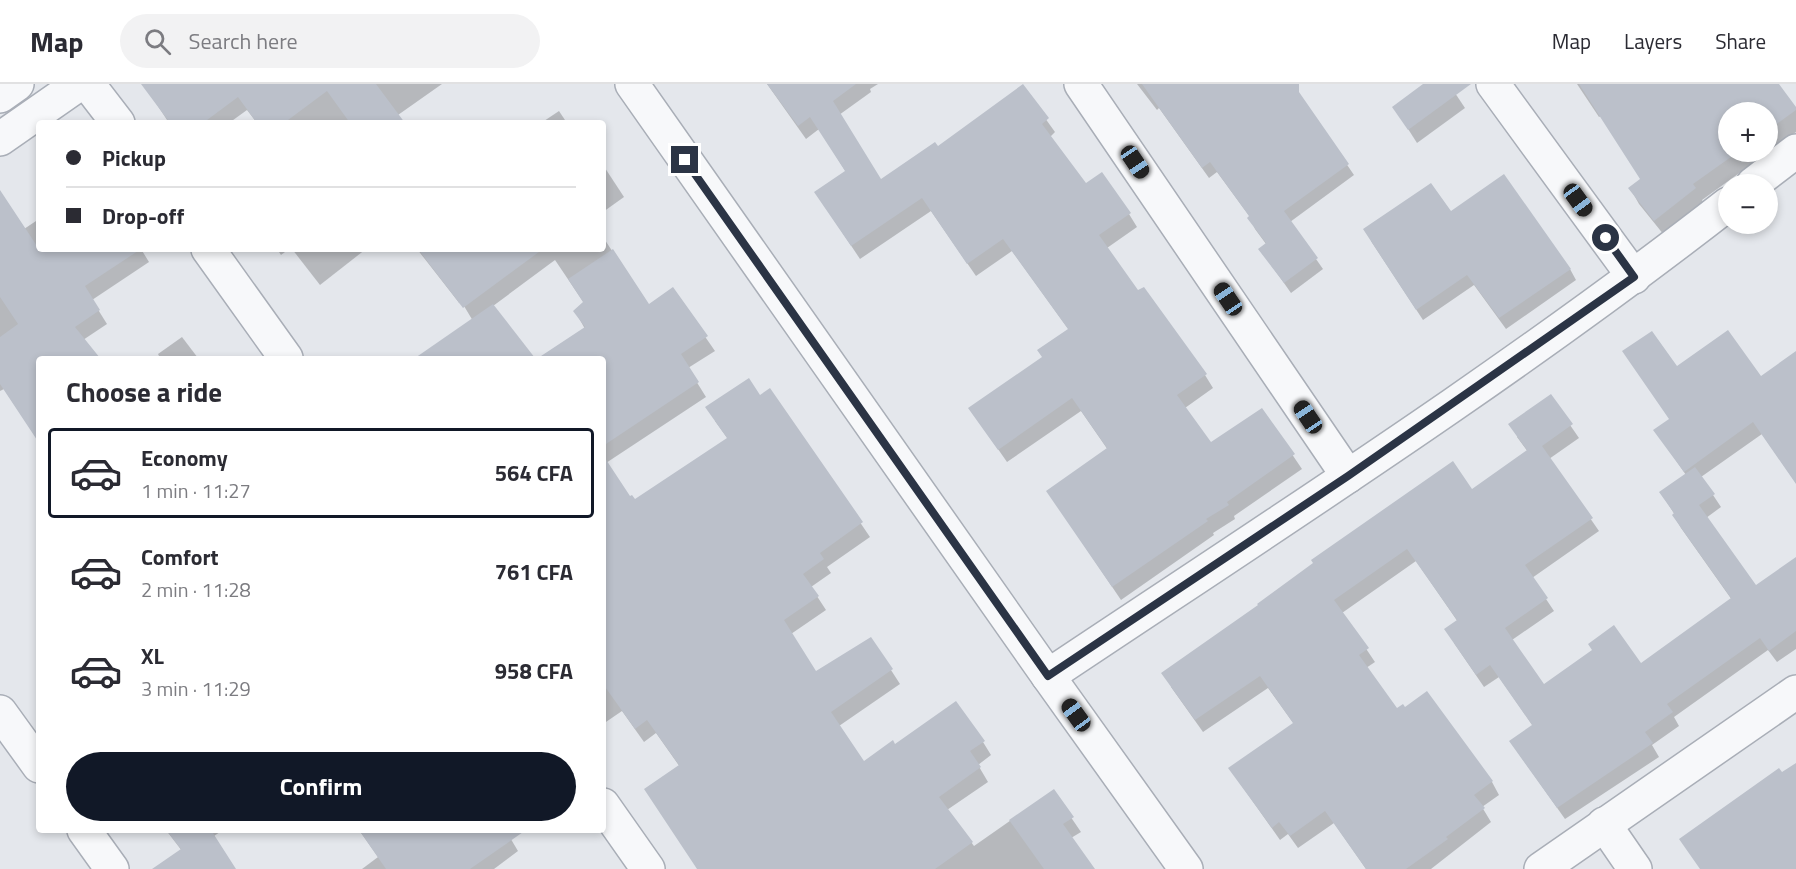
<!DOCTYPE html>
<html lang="en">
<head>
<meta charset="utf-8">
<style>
  body { margin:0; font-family:"Titillium Web",sans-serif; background:#f2f2f3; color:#2b2b33; height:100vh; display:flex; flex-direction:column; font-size:22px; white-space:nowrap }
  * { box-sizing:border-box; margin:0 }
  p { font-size:20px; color:#7c7c81 }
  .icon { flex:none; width:33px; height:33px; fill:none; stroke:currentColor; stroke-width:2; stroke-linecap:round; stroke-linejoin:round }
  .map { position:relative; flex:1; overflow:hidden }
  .drawer { position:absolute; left:36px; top:272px; width:570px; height:477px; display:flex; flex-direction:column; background:#fff; border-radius:6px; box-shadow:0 3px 9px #0003 }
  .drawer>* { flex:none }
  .hud { position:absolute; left:36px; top:36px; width:570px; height:132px; border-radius:6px; box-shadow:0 3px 9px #0003; display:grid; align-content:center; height:132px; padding:0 30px; background:#fff }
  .fabs { position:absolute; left:1718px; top:18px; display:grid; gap:12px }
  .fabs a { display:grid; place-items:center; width:60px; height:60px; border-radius:50%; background:#fff; box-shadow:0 3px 9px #0003; font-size:30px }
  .end { position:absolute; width:27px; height:27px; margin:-14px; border:8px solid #2b3445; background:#fff; box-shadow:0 0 0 3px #fff }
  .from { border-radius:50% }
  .car { position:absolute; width:18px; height:36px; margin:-18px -9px; border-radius:8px; box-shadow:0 0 4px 2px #0007; background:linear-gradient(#222 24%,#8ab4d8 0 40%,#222 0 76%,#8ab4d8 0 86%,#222 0) }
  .hud b { display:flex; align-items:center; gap:21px; height:57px; font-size:22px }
  .hud b+b { border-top:2px solid #e1e1e2 }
  .hud i { width:15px; height:15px; background:#2b2b33 }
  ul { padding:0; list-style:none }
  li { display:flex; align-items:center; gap:18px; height:90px; margin:0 12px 9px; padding:0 18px; border:3px solid transparent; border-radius:6px }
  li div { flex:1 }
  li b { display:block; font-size:22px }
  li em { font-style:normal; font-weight:700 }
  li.active { border-color:#111827 }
  li>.icon { width:54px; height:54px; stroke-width:1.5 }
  h2 { padding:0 30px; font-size:27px; line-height:72px }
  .action { display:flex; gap:12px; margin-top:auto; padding:12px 30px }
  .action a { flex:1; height:69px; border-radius:36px; background:#111827; color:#fff; font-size:24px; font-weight:700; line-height:69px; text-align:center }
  header { display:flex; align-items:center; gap:36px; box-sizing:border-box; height:84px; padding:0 30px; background:#fff; border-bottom:2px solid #e1e1e2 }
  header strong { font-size:28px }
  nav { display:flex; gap:33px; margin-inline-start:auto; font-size:21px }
  .search { width:420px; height:54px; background:#f2f2f3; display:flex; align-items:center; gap:15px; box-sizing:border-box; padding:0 21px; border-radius:33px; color:#7c7c81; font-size:22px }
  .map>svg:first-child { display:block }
  .shadow { fill:#0003; fill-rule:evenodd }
  .building { fill:#bbc0ca }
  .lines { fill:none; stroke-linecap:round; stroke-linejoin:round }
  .minor-casing { stroke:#a9aeb7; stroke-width:36 }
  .minor { stroke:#f7f8fa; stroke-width:33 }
  .route { stroke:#2b3445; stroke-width:8 }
</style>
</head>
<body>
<header>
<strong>Map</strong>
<div class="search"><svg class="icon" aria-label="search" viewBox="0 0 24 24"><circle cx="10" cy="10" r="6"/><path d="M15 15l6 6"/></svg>Search here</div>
<nav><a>Map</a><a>Layers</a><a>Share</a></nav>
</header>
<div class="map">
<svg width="1796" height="785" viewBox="0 0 1796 785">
  <rect width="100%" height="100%" fill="#e4e7ec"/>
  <g class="shadow">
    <polygon points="158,0 442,0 398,31 403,39 257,39 247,26 229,39 169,39 148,7"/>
    <polygon points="767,0 878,0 870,5 871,8 839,31 880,97 937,65 1022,2 1055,48 1050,53 1086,101 1129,130 1137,143 1107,164 1138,208 1205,291 1213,304 1185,324 1210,360 1262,326 1302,385 1234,432 1235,435 1213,449 1214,451 1121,516 1048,408 1108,366 1081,327 1007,378 970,325 1043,274 1069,246 1012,167 976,192 931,127 860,175 824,121 846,88 819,45 806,55"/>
    <polygon points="1137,0 1292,0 1354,91 1290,138 1323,185 1291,209 1260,165 1266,160 1255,145 1250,133 1217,88 1209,94 1159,24 1157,26"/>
    <polygon points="1426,0 1449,0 1465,24 1417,59 1394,23"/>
    <path d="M 1577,0 L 1778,0 L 1796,26 L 1796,48 L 1702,116 L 1704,120 L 1664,151 L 1639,120 L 1630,104 L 1642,96 L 1601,32 L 1599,33 ZM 1728,28 L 1767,28 L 1767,68 L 1728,68 Z"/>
    <polygon points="559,27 567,39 541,39"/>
    <polygon points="603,81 624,113 603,128"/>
    <polygon points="1451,129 1570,185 1576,196 1506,245 1474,201 1423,236 1371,157"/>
    <polygon points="0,134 24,145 39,135 39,165 141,165 149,178 92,216 107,240 83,256 98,274 39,274 39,357 4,305 0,307"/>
    <polygon points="603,153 648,222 672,205 715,267 688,284 706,313 606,379 630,414 635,417 728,355 715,337 770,306 870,453 827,483 831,489 811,503 826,526 791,550 816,589 871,555 900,600 839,642 864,679 895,662 983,658 991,671 978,681 988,698 947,726 974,762 1053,707 1081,748 1071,754 1093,785 698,785 646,706 680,683 656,649 644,658 622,627 603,640 603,274 541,274 585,245 575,227 584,219 555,176 493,222 533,274 417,274 473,237 461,217 458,218 460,220 417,165 603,165"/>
    <polygon points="277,165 289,165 281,171"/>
    <polygon points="292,165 366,165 320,201"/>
    <polygon points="182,253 198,274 160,274 158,270"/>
    <polygon points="1796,269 1796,399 1762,350 1701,393 1721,423 1706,434 1756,503 1796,475 1796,565 1777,578 1768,566 1674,633 1679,642 1652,661 1659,673 1565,735 1519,670 1533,642 1499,593 1484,603 1454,559 1458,538 1416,477 1342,529 1375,578 1366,584 1397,626 1492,698 1499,711 1482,723 1491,738 1431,785 1366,785 1334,739 1298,764 1288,750 1280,756 1230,685 1294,640 1268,604 1203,648 1171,603 1472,407 1528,368 1517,353 1550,312 1579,354 1549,375 1599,447 1532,494 1554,527 1512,556 1544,602 1641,581 1732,516 1681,444 1674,432 1675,431 1661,409 1686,391 1655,346 1670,336 1677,284 1760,294"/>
    <polygon points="166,746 223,746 214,752 234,785 170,785 182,767"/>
    <polygon points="359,746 508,746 506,747 518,767 494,785 362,785 378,773"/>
  </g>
  <g class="building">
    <polygon points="141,0 376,0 405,39 350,39 327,7 284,39 257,39 238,13 203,39 170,39"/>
    <polygon points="767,0 856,0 833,17 881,95 935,58 938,62 1023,0 1049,34 1042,40 1086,99 1102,88 1131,129 1099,151 1138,206 1144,203 1207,290 1177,311 1211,358 1262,324 1295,370 1227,418 1229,421 1206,435 1208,437 1112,503 1046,407 1107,364 1072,314 998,366 968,324 1042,273 1037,266 1068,245 1003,155 967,180 922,114 851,162 814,108 845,87 810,33 798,42"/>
    <polygon points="1142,0 1299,0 1299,8 1349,80 1284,127 1318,174 1284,199 1258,165 1266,159 1247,134 1249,132 1210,78 1202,84"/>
    <polygon points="1423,0 1471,0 1408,46 1392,23"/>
    <polygon points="1579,0 1779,0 1796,23 1796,26 1767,47 1767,28 1728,28 1728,68 1738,68 1693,100 1696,104 1654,137 1628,104 1640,95"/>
    <polygon points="1504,90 1571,185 1499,234 1467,191 1416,226 1363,145 1431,99 1451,127"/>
    <polygon points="0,106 39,165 141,165 85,202 100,226 75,243 100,274 39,274 39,359 0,300 0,253 18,240 0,213"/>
    <polygon points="418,165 543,165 463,224"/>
    <polygon points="613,165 649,220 673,203 708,252 681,270 699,298 603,362 603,274 538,274 585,243 573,227 583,218 568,195"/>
    <polygon points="493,220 535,274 415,274"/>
    <polygon points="1728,246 1761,292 1796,267 1796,400 1753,338 1684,388 1653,346 1669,335 1622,267 1652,247 1677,282"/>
    <polygon points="749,294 760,311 770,304 863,438 820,469 824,475 803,490 819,512 784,536 816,587 871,553 893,585 831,628 864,677 893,656 895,660 956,617 985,657 970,667 981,683 939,713 973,758 935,785 697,785 644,705 679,681 647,636 635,645 603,600 603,371 630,412 632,411 635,415 727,354 705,323"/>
    <polygon points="1551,310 1573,340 1542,362 1593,434 1525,481 1548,514 1505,544 1544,600 1592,566 1588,560 1614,541 1641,579 1731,514 1672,431 1674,429 1659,408 1695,383 1715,410 1699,421 1756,501 1796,473 1796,547 1769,567 1760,554 1667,620 1673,628 1645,648 1653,659 1557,724 1509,657 1532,641 1490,581 1476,591 1444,545 1457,536 1407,465 1334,516 1369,564 1359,571 1397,624 1403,620 1405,623 1427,607 1493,697 1474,711 1485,724 1446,753 1448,755 1406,785 1366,785 1325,727 1290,752 1279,738 1272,744 1228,684 1293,639 1260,592 1195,636 1161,589 1258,521 1257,520 1313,479 1311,476 1453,377 1472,405 1527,366 1508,340"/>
    <polygon points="1796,679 1796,785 1700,785 1679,755 1779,684 1782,688"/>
    <polygon points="1054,705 1074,733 1063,740 1095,785 1044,785 1009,736"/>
    <polygon points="166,746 211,746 236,785 152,785 181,765"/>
    <polygon points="359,746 526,746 470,785 386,785"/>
  </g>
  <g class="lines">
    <g class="minor-casing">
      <g id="minor">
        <polyline points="88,0 118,39"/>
        <polyline points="632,0 1048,592 1186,785"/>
        <polyline points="1081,0 1348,392"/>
        <polyline points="1493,0 1634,193"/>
        <polyline points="0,12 17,0"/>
        <polyline points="0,55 79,0"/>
        <polyline points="1753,100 1796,67"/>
        <polyline points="208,165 286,274"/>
        <path d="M 1048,592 C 1277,439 1510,290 1728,120"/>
        <polyline points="0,628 39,682"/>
        <polyline points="603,721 648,785"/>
        <polyline points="1604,740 1635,785"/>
        <polyline points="84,746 112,785"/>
        <polyline points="1541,785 1796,608"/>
      </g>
    </g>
    <use href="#minor" class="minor"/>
  </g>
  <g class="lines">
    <polyline class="route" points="685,76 1048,592 1348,392 1634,193 1606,154"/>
  </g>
</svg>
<div class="fabs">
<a>+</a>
<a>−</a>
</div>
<i class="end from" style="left:1606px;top:154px"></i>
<i class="end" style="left:685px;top:76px"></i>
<i class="car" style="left:1135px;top:78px;rotate:146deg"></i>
<i class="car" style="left:1578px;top:116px;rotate:144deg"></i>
<i class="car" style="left:1228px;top:215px;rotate:326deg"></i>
<i class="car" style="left:1308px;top:333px;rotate:326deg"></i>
<i class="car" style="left:1076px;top:631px;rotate:324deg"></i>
<div class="hud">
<b><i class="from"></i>Pickup</b>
<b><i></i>Drop-off</b>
</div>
<section class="drawer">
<h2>Choose a ride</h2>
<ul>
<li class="active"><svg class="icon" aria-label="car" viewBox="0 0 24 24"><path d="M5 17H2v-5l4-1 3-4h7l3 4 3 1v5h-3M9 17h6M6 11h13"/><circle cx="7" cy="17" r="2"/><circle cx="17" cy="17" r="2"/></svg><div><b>Economy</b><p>1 min · 11:27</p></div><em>564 CFA</em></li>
<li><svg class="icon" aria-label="car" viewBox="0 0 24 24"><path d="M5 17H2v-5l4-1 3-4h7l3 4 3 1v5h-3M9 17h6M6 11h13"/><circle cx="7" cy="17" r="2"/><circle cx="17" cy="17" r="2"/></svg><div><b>Comfort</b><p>2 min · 11:28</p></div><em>761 CFA</em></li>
<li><svg class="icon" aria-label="car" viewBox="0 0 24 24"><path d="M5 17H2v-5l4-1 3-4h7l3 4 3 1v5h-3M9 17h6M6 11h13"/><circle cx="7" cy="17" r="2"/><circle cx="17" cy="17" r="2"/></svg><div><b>XL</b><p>3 min · 11:29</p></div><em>958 CFA</em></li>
</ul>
<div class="action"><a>Confirm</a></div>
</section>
</div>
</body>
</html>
